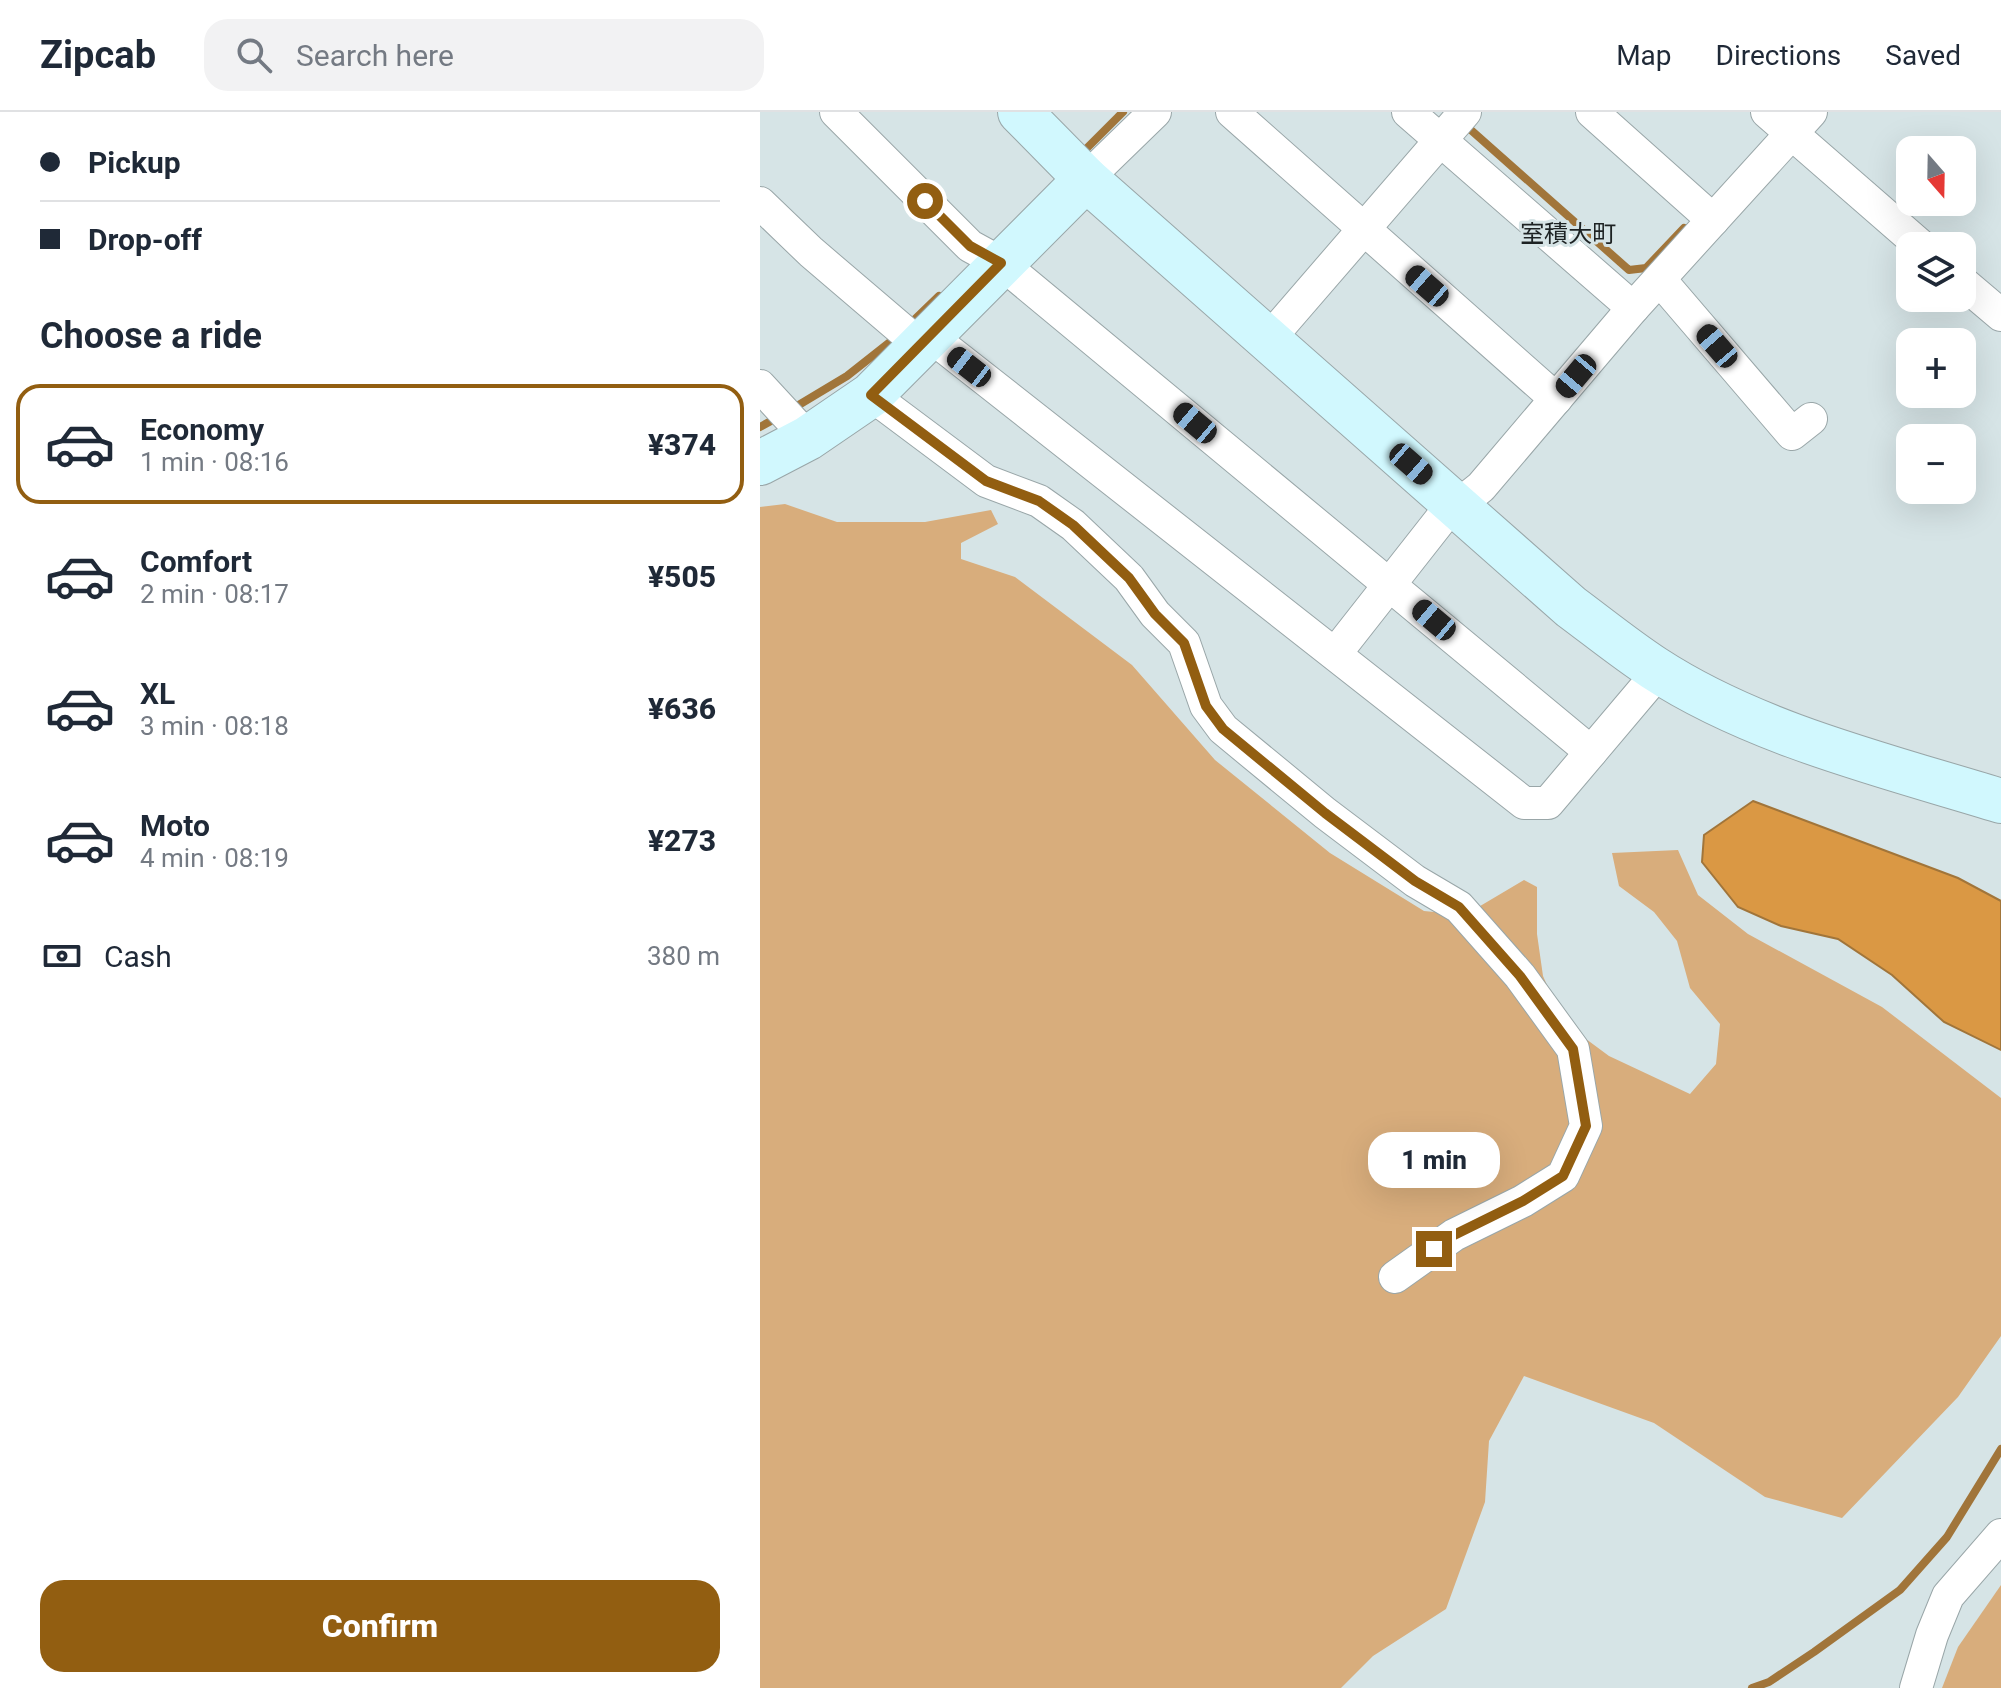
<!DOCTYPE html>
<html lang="en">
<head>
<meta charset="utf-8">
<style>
  body { margin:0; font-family:Roboto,"Noto Sans JP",sans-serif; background:#f2f2f3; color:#1f2937; height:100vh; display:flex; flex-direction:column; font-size:30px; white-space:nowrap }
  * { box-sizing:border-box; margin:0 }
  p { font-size:26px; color:#747a83 }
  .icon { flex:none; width:44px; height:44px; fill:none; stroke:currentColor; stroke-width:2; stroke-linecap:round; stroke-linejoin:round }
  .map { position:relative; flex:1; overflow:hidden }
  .panel { display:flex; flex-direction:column; background:#fff; width:760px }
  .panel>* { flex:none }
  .banner { display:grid; align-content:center; height:176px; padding:0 40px; background:#fff }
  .needle { width:52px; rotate:160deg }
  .controls { position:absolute; left:1136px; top:24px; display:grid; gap:16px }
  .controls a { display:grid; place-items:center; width:80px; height:80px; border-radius:16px; background:#fff; box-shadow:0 8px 32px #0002; font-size:40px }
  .end { position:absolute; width:36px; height:36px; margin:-18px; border:10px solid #925e11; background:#fff; box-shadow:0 0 0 4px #fff }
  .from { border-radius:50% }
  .bubble { position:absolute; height:56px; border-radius:24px; background:#fff; box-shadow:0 8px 32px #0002; font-size:26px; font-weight:800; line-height:56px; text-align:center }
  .car { position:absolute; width:24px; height:48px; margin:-24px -12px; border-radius:10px; box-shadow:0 0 6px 2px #0007; background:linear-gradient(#222 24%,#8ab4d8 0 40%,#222 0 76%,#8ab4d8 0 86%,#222 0) }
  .banner b { display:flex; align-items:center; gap:28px; height:76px; font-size:30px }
  .banner b+b { border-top:2px solid #e0e1e3 }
  .banner i { width:20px; height:20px; background:#1f2937 }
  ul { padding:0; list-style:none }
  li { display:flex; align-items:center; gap:24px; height:120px; margin:0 16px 12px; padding:0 24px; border:4px solid transparent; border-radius:24px }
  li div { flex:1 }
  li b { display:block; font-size:30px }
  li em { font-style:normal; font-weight:800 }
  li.active { border-color:#925e11 }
  li>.icon { width:72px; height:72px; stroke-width:1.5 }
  h2 { padding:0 40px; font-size:36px; line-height:96px }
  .pay { display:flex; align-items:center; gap:20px; height:88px; padding:0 40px; font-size:30px }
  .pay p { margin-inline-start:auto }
  .button { display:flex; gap:16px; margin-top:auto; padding:16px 40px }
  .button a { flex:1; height:92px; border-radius:24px; background:#925e11; color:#fff; font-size:32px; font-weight:800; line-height:92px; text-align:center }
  header { display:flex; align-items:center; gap:48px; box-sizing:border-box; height:112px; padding:0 40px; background:#fff; border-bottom:2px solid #e0e1e3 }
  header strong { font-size:38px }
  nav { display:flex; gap:44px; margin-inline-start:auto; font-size:28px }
  .search { width:560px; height:72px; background:#f2f2f3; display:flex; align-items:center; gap:20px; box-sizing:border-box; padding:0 28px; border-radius:24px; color:#747a83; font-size:30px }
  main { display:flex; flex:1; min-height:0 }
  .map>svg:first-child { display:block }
  .green { fill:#d8ad7c }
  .water { fill:#da9844; stroke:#a1753a; stroke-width:2 }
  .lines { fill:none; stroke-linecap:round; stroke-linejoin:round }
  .stream { stroke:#a1753a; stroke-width:8 }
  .street-casing { stroke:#99a6a8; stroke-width:34 }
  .secondary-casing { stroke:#99a6a8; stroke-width:46 }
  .street { stroke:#fff; stroke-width:32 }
  .secondary { stroke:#d1f8fe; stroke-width:44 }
  .route { stroke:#925e11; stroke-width:10 }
  .labels { text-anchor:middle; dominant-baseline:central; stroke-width:6; stroke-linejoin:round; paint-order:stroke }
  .neighbourhood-label { font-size:24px; fill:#1d2223; stroke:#d6e4e6 }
</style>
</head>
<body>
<header>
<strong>Zipcab</strong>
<div class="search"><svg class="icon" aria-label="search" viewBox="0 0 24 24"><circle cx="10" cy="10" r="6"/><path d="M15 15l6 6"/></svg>Search here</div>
<nav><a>Map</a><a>Directions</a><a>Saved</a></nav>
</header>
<main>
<section class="panel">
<div class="banner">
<b><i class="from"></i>Pickup</b>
<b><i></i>Drop-off</b>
</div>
<h2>Choose a ride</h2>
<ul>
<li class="active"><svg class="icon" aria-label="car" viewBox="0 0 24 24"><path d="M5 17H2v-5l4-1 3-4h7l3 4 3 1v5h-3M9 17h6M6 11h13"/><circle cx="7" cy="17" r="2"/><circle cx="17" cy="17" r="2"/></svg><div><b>Economy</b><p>1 min · 08:16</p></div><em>¥374</em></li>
<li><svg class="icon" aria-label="car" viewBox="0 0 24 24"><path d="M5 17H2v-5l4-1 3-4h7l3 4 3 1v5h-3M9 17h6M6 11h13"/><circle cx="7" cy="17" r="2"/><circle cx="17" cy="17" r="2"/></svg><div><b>Comfort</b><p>2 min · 08:17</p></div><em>¥505</em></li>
<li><svg class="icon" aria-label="car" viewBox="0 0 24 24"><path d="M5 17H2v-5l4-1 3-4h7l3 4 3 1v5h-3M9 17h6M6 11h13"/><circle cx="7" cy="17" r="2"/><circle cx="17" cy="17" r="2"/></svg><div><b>XL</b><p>3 min · 08:18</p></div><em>¥636</em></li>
<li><svg class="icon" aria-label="car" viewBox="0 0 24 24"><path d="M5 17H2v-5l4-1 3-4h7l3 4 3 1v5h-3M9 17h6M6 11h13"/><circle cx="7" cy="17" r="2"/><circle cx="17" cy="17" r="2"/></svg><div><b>Moto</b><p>4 min · 08:19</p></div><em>¥273</em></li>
</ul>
<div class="pay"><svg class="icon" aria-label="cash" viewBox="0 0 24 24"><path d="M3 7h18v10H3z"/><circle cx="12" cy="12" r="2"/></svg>Cash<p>380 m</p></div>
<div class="button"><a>Confirm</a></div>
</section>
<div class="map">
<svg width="1241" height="1576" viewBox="0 0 1241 1576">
  <rect width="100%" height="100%" fill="#d6e4e6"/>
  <g class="green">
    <polygon points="25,392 77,410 165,410 231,398 238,412 201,431 201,447 255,465 372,553 455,648 570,741 664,799 705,803 764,768 777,775 777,822 783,864 803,910 849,944 930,982 956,952 960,912 930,876 917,829 894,800 859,774 852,741 918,738 938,783 988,822 1122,895 1241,986 1241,1224 1198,1285 1082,1406 1005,1385 894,1311 764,1264 729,1329 725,1390 686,1497 613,1544 581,1576 0,1576 0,395"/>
    <polygon points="1241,1473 1241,1576 1182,1576 1198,1535"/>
  </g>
  <polygon class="water" points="993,689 1198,766 1241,789 1241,938 1184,910 1132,863 1078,827 1021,814 978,795 942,750 944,723"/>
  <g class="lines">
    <g class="stream">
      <polyline points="703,11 869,158 886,156 924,116"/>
      <polyline points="319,44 363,0"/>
      <polyline points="149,213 179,184"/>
      <polyline points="32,297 87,264 139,223"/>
      <polyline points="0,315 20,304"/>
      <polyline points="992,1576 1009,1570 1054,1540 1140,1478 1187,1425 1241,1337"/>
    </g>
    <g class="street-casing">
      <g id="street">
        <polyline points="76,0 210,134 241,151 831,640"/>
        <polyline points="472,0 796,287"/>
        <polyline points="648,0 873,196"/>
        <polyline points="832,0 953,108"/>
        <polyline points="1007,0 1161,134"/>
        <polyline points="326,67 395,0"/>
        <polyline points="0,91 51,140 147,222 184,235 764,691 788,691 886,575 895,557"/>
        <polyline points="901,169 1032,322 1051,307"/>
        <polyline points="1202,170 1241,203"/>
        <polyline points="508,228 705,0"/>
        <polyline points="0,274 48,326"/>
        <polyline points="111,283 226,369 279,389 313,413 369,466 395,502 424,531 446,594 463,617 565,701 655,769 699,795 760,864 813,937 826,1014 803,1064 763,1089 694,1123 635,1165"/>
        <polyline points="575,542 681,407 721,375 873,196 1051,0"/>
        <polyline points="1156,1576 1172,1523 1188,1484 1241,1423"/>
      </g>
    </g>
    <g class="secondary-casing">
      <g id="secondary">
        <path d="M 260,0 L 326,67 L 811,495 C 838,515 865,537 894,556 C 995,622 1127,654 1241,689"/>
        <polyline points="0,351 48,326 111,283 326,67"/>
      </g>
    </g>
    <use href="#street" class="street"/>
    <use href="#secondary" class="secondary"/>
  </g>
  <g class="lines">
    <polyline class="route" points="165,89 210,134 241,151 111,283 226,369 279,389 313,413 369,466 395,502 424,531 446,594 463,617 565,701 655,769 699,795 760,864 813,937 826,1014 803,1064 763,1089 694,1123 674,1137"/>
  </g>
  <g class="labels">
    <g class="neighbourhood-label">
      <text x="808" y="122">室積大町</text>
    </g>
  </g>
</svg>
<div class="controls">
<a><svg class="needle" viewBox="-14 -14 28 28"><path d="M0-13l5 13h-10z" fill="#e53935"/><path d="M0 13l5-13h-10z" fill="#747a83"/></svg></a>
<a><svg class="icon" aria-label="layers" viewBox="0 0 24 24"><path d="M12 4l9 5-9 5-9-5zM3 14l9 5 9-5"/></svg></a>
<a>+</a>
<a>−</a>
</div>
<i class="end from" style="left:165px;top:89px"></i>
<i class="end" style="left:674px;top:1137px"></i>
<div class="bubble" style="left:608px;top:1020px;width:132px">1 min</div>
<i class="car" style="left:667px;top:174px;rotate:311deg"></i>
<i class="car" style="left:957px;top:234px;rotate:319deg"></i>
<i class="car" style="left:209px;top:255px;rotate:308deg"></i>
<i class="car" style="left:816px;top:264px;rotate:220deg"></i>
<i class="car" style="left:435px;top:311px;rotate:310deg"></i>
<i class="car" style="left:651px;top:352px;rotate:131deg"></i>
<i class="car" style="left:674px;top:508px;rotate:310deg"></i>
</div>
</main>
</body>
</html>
